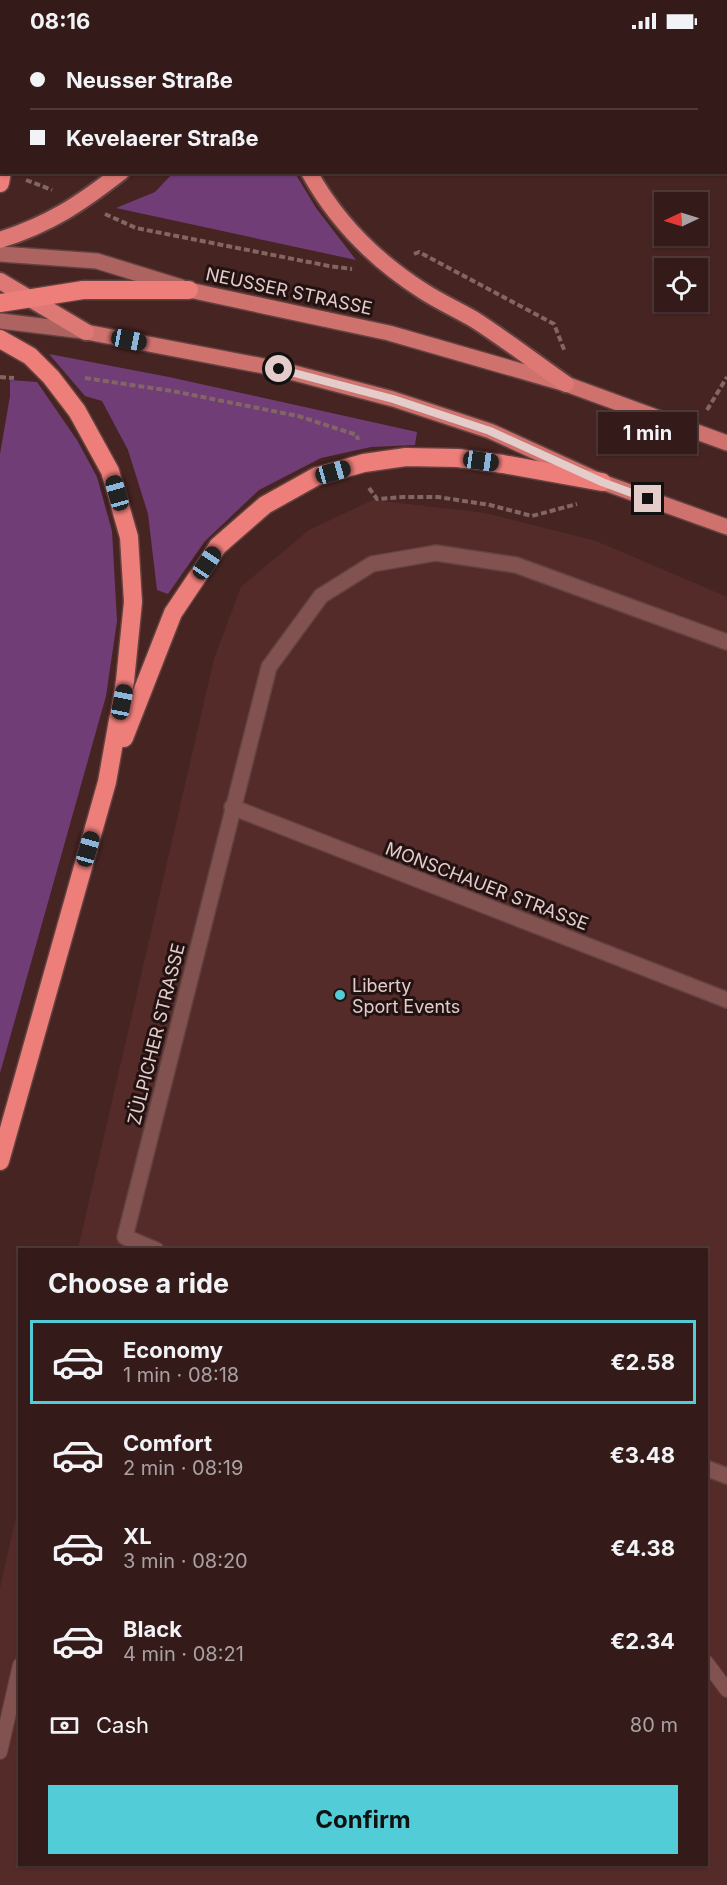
<!DOCTYPE html>
<html lang="en">
<head>
<meta charset="utf-8">
<style>
  body { margin:0; font-family:Inter,sans-serif; background:#3c2423; color:#f1f3f6; height:100vh; display:flex; flex-direction:column; font-size:22px; white-space:nowrap }
  * { box-sizing:border-box; margin:0 }
  p { font-size:20px; color:#a9a1a2 }
  .icon { flex:none; width:33px; height:33px; fill:none; stroke:currentColor; stroke-width:2; stroke-linecap:round; stroke-linejoin:round }
  .map { position:relative; flex:1; overflow:hidden }
  .drawer { position:absolute; left:18px; top:1206px; width:690px; height:618px; display:flex; flex-direction:column; background:#341b1a; border-radius:0px; box-shadow:0 2px 4px #0004,0 0 0 2px #4e3939 }
  .drawer>* { flex:none }
  .hud { position:absolute; left:0px; top:0px; width:728px; height:132px; box-shadow:0 2px 4px #0004,0 0 0 2px #4e3939; display:grid; align-content:center; height:132px; padding:0 30px; background:#341b1a }
  .needle { width:39px; rotate:266deg }
  .tools { position:absolute; left:654px; top:150px; display:grid; gap:12px }
  .tools a { display:grid; place-items:center; width:54px; height:54px; border-radius:0px; background:#341b1a; box-shadow:0 2px 4px #0004,0 0 0 2px #4e3939; font-size:30px }
  .end { position:absolute; width:27px; height:27px; margin:-14px; border:8px solid #e3ccca; background:#111; box-shadow:0 0 0 3px #111 }
  .from { border-radius:50% }
  .bubble { position:absolute; height:42px; border-radius:0px; background:#341b1a; box-shadow:0 2px 4px #0004,0 0 0 2px #4e3939; font-size:20px; font-weight:700; line-height:42px; text-align:center }
  .car { position:absolute; width:18px; height:36px; margin:-18px -9px; border-radius:8px; box-shadow:0 0 4px 2px #0007; background:linear-gradient(#222 24%,#8ab4d8 0 40%,#222 0 76%,#8ab4d8 0 86%,#222 0) }
  .hud b { display:flex; align-items:center; gap:21px; height:57px; font-size:22px }
  .hud b+b { border-top:2px solid #4e3939 }
  .hud i { width:15px; height:15px; background:#f1f3f6 }
  ul { padding:0; list-style:none }
  li { display:flex; align-items:center; gap:18px; height:84px; margin:0 12px 9px; padding:0 18px; border:3px solid transparent; border-radius:0px }
  li div { flex:1 }
  li b { display:block; font-size:22px }
  li em { font-style:normal; font-weight:700 }
  li.selected { border-color:#52ccd6 }
  li>.icon { width:54px; height:54px; stroke-width:1.5 }
  h2 { padding:0 30px; font-size:27px; line-height:72px }
  .pay { display:flex; align-items:center; gap:15px; height:66px; padding:0 30px; font-size:22px }
  .pay p { margin-inline-start:auto }
  .button { display:flex; gap:12px; margin-top:auto; padding:12px 30px }
  .button a { flex:1; height:69px; border-radius:0px; background:#52ccd6; color:#111; font-size:24px; font-weight:700; line-height:69px; text-align:center }
  .status { display:flex; justify-content:space-between; align-items:center; height:42px; padding:0 30px; background:#341b1a; direction:ltr }
  .status svg { height:16px; fill:currentColor }
  .map>svg:first-child { display:block }
  .built { fill:#552b2a }
  .green { fill:#713d77 }
  .lines { fill:none; stroke-linecap:round; stroke-linejoin:round }
  .service-casing { stroke:#624240; stroke-width:16 }
  .minor-casing { stroke:#624240; stroke-width:18 }
  .secondary-casing { stroke:#624240; stroke-width:18 }
  .primary-casing { stroke:#624240; stroke-width:18 }
  .trunk-casing { stroke:#624240; stroke-width:20 }
  .motorway-casing { stroke:#624240; stroke-width:21 }
  .path { stroke:#836664; stroke-width:4; stroke-dasharray:6 3; stroke-linecap:butt }
  .service { stroke:#815250; stroke-width:14 }
  .minor { stroke:#815250; stroke-width:15 }
  .secondary { stroke:#ad6461; stroke-width:15 }
  .primary { stroke:#cf726e; stroke-width:15 }
  .trunk { stroke:#de7874; stroke-width:16 }
  .motorway { stroke:#ee7e7a; stroke-width:18 }
  .route { stroke:#e3ccca; stroke-width:8 }
  .poi-dot { fill:#52ccd6; stroke:#221211; stroke-width:2 }
  .labels { text-anchor:middle; dominant-baseline:central; stroke-width:6; stroke-linejoin:round; paint-order:stroke }
  .street-label { font-size:18px; fill:#e3ccca; stroke:#221211 }
  .poi-label { font-size:18px; fill:#e3ccca; stroke:#221211; text-anchor:start }
</style>
</head>
<body>
<div class="status"><b>08:16</b><svg viewBox="0 0 49 12"><path d="M0 12V9h3v3zM5 12V6h3v6zM10 12V3h3v9zM15 12V0h3v12zM26 1h20v11H26zM47 4h2v5h-2z"/></svg></div>
<div class="map">
<svg width="727" height="1843" viewBox="0 0 727 1843">
  <rect width="100%" height="100%" fill="#462422"/>
  <polygon class="built" points="373,458 485,471 596,499 727,555 727,1843 0,1843 0,1546 19,1462 20,1822 706,1822 706,1208 78,1207 214,617 241,545 309,488"/>
  <g class="green">
    <polygon points="173,131 295,131 316,166 356,218 116,166 155,150"/>
    <polygon points="49,312 169,335 417,390 415,403 371,405 321,416 259,448 205,499 168,552 157,548 148,472 128,408 102,359 85,354"/>
    <polygon points="10,338 37,340 77,398 97,435 112,489 117,579 106,654 0,1031 0,412 10,354"/>
  </g>
  <g class="lines">
    <g class="service-casing">
      <g id="service">
        <polyline points="706,1620 727,1648"/>
        <polyline points="0,1710 20,1623"/>
      </g>
    </g>
    <g class="minor-casing">
      <g id="minor">
        <polyline points="232,765 727,958"/>
        <polyline points="156,1208 125,1195 269,625 321,554 372,522 436,511 516,523 727,600"/>
        <polyline points="706,1426 727,1434"/>
      </g>
    </g>
    <g class="secondary-casing">
      <g id="secondary">
        <polyline points="0,212 97,219 181,245"/>
        <polyline points="0,279 83,289"/>
      </g>
    </g>
    <g class="primary-casing">
      <g id="primary">
        <polyline points="189,248 389,291 566,342 727,401"/>
        <polyline points="86,290 279,327 393,357 490,389 602,440 727,485"/>
      </g>
    </g>
    <g class="trunk-casing">
      <g id="trunk">
        <polyline points="270,0 270,2"/>
        <polyline points="217,2 217,0"/>
        <path d="M 309,130 C 336,179 376,219 423,249 C 440,260 458,268 475,278 C 506,298 536,321 566,342"/>
        <path d="M 0,198 C 50,182 80,162 121,130"/>
        <polyline points="0,239 86,290"/>
      </g>
    </g>
    <g class="motorway-casing">
      <g id="motorway">
        <polyline points="28,2 28,0"/>
        <polyline points="0,141 2,130"/>
        <polyline points="0,261 83,248 189,248"/>
        <polyline points="0,297 30,314 51,335 77,369 110,429 129,495 133,560 125,639 107,740 0,1119"/>
        <polyline points="124,696 173,571 218,504 265,463 317,434 364,421 406,415 458,416 503,422 602,440"/>
      </g>
    </g>
    <g class="path">
      <polyline points="26,138 52,148"/>
      <polyline points="105,172 136,186 329,224 352,227"/>
      <polyline points="414,212 419,210 554,282 565,310"/>
      <polyline points="0,335 14,336"/>
      <polyline points="85,336 172,349 298,374 357,393 358,398"/>
      <polyline points="707,368 727,335"/>
      <polyline points="369,446 377,457 403,455 438,455 490,463 532,474 577,462"/>
    </g>
    <use href="#service" class="service"/>
    <use href="#minor" class="minor"/>
    <use href="#secondary" class="secondary"/>
    <use href="#primary" class="primary"/>
    <use href="#trunk" class="trunk"/>
    <use href="#motorway" class="motorway"/>
  </g>
  <g class="lines">
    <polyline class="route" points="279,327 393,357 490,389 602,440 648,457"/>
  </g>
  <circle class="poi-dot" cx="340" cy="953" r="6"/>
  <g class="labels">
    <g class="street-label">
      <text transform="translate(289 249) rotate(12)">NEUSSER STRASSE</text>
      <text transform="translate(487 844) rotate(21)">MONSCHAUER STRASSE</text>
      <text transform="translate(156 992) rotate(-76)">ZÜLPICHER STRASSE</text>
    </g>
    <g class="poi-label">
      <text x="352" y="943">Liberty<tspan x="352" dy="21">Sport Events</tspan></text>
    </g>
  </g>
</svg>
<div class="tools">
<a><svg class="needle" viewBox="-14 -14 28 28"><path d="M0-13l5 13h-10z" fill="#e53935"/><path d="M0 13l5-13h-10z" fill="#a9a1a2"/></svg></a>
<a><svg class="icon" aria-label="locate" viewBox="0 0 24 24"><circle cx="12" cy="12" r="6"/><path d="M12 2v4M12 18v4M2 12h4M18 12h4"/></svg></a>
</div>
<i class="end from" style="left:279px;top:327px"></i>
<i class="end" style="left:648px;top:457px"></i>
<div class="bubble" style="left:598px;top:370px;width:99px">1 min</div>
<i class="car" style="left:129px;top:298px;rotate:101deg"></i>
<i class="car" style="left:481px;top:419px;rotate:98deg"></i>
<i class="car" style="left:333px;top:430px;rotate:74deg"></i>
<i class="car" style="left:117px;top:451px;rotate:344deg"></i>
<i class="car" style="left:207px;top:521px;rotate:34deg"></i>
<i class="car" style="left:122px;top:660px;rotate:11deg"></i>
<i class="car" style="left:88px;top:807px;rotate:16deg"></i>
<div class="hud">
<b><i class="from"></i>Neusser Straße</b>
<b><i></i>Kevelaerer Straße</b>
</div>
<section class="drawer">
<h2>Choose a ride</h2>
<ul>
<li class="selected"><svg class="icon" aria-label="car" viewBox="0 0 24 24"><path d="M5 17H2v-5l4-1 3-4h7l3 4 3 1v5h-3M9 17h6M6 11h13"/><circle cx="7" cy="17" r="2"/><circle cx="17" cy="17" r="2"/></svg><div><b>Economy</b><p>1 min · 08:18</p></div><em>€2.58</em></li>
<li><svg class="icon" aria-label="car" viewBox="0 0 24 24"><path d="M5 17H2v-5l4-1 3-4h7l3 4 3 1v5h-3M9 17h6M6 11h13"/><circle cx="7" cy="17" r="2"/><circle cx="17" cy="17" r="2"/></svg><div><b>Comfort</b><p>2 min · 08:19</p></div><em>€3.48</em></li>
<li><svg class="icon" aria-label="car" viewBox="0 0 24 24"><path d="M5 17H2v-5l4-1 3-4h7l3 4 3 1v5h-3M9 17h6M6 11h13"/><circle cx="7" cy="17" r="2"/><circle cx="17" cy="17" r="2"/></svg><div><b>XL</b><p>3 min · 08:20</p></div><em>€4.38</em></li>
<li><svg class="icon" aria-label="car" viewBox="0 0 24 24"><path d="M5 17H2v-5l4-1 3-4h7l3 4 3 1v5h-3M9 17h6M6 11h13"/><circle cx="7" cy="17" r="2"/><circle cx="17" cy="17" r="2"/></svg><div><b>Black</b><p>4 min · 08:21</p></div><em>€2.34</em></li>
</ul>
<div class="pay"><svg class="icon" aria-label="cash" viewBox="0 0 24 24"><path d="M3 7h18v10H3z"/><circle cx="12" cy="12" r="2"/></svg>Cash<p>80 m</p></div>
<div class="button"><a>Confirm</a></div>
</section>
</div>
</body>
</html>
